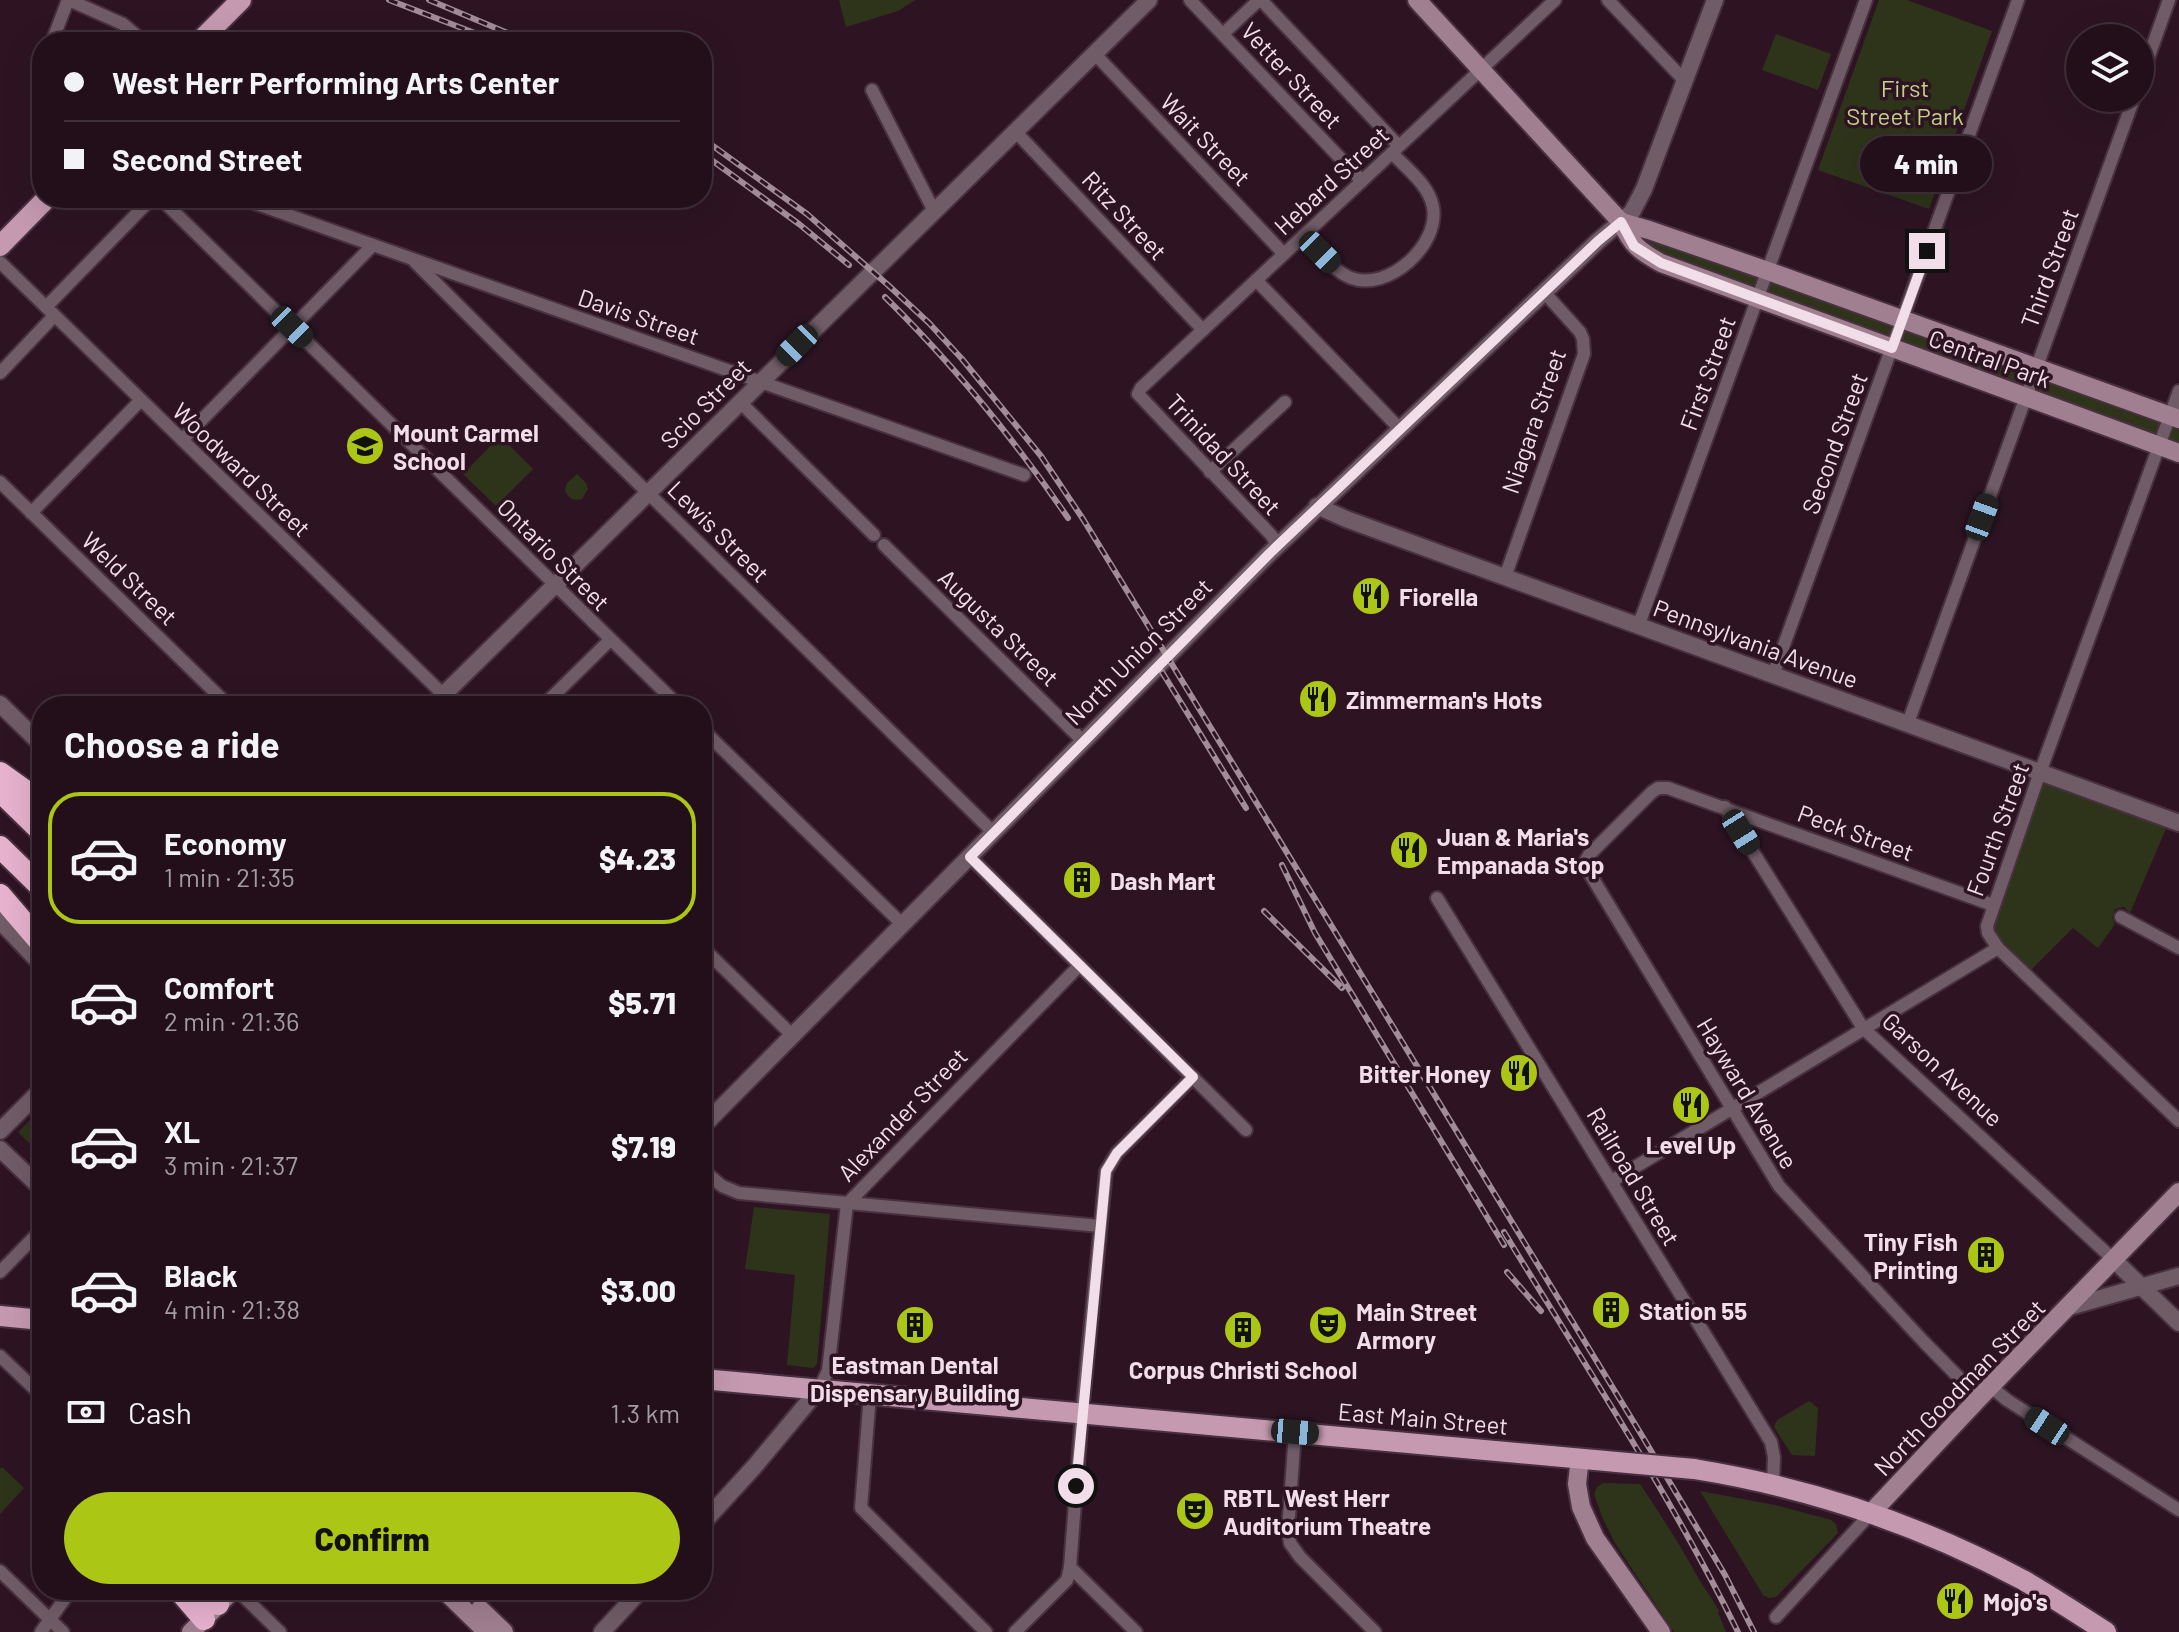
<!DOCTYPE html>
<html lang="en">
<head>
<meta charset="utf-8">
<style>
  body { margin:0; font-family:Barlow,sans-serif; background:#2a1823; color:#f1f3f6; height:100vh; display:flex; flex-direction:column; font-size:30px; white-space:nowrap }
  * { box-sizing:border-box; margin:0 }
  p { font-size:26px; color:#a29ca2 }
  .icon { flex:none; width:44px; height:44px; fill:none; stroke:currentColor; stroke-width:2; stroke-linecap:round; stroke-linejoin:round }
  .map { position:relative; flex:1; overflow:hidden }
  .side { position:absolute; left:32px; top:696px; width:680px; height:904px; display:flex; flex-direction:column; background:#220f1a; border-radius:32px; box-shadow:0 8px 32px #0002,0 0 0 2px #3f2f39 }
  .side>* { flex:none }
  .top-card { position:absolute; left:32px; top:32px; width:680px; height:176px; border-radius:32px; box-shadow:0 8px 32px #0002,0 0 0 2px #3f2f39; display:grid; align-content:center; height:176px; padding:0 32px; background:#220f1a }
  .controls { position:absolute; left:2066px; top:24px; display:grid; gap:16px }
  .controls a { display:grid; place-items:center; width:88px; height:88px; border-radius:50%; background:#220f1a; box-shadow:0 8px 32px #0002,0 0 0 2px #3f2f39; font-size:40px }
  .end { position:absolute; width:36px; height:36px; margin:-18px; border:10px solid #f1dee8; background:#111; box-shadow:0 0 0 4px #111 }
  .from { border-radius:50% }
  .bubble { position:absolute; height:56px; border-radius:28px; background:#220f1a; box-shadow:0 8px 32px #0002,0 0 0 2px #3f2f39; font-size:26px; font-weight:800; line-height:56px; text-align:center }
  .car { position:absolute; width:24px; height:48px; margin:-24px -12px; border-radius:10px; box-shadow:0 0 6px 2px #0007; background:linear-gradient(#222 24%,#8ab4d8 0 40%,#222 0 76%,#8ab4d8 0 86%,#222 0) }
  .top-card b { display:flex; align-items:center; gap:28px; height:76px; font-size:30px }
  .top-card b+b { border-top:2px solid #3f2f39 }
  .top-card i { width:20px; height:20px; background:#f1f3f6 }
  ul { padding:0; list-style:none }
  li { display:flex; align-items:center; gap:24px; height:132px; margin:0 16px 12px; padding:0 16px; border:4px solid transparent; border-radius:32px }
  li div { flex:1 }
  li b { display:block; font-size:30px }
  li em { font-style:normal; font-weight:800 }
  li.active { border-color:#abc614 }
  li>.icon { width:72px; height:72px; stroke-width:1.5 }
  h2 { padding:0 32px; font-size:36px; line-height:96px }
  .pay { display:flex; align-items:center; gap:20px; height:88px; padding:0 32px; font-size:30px }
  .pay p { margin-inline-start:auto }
  .primary-button { display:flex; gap:16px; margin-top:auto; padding:16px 32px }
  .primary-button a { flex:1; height:92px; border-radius:48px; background:#abc614; color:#111; font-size:32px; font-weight:800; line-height:92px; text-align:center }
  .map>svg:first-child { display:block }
  .green { fill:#2e341a }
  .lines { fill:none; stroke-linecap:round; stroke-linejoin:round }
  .minor-casing { stroke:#49303f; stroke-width:16 }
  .tertiary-casing { stroke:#49303f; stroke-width:20 }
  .secondary-casing { stroke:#49303f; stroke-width:22 }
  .primary-casing { stroke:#49303f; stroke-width:24 }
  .motorway-casing { stroke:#49303f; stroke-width:26 }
  .minor { stroke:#705c67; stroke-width:12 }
  .tertiary { stroke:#705c67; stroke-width:16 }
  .secondary { stroke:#a07f90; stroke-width:18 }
  .primary { stroke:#c59ab1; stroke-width:20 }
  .motorway { stroke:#e6b2ce; stroke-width:22 }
  .rail-casing { stroke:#a28c98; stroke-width:6 }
  .rail { stroke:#2e1423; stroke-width:3; stroke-dasharray:9; stroke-linecap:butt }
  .primary-bridge-casing { stroke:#49303f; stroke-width:24; stroke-linecap:butt }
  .primary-bridge { stroke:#c59ab1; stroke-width:20 }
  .route { stroke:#f1dee8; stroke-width:10 }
  .labels { text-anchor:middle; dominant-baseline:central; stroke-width:7; stroke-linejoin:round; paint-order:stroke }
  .street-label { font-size:24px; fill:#f1dee8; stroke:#2e1423 }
  .park-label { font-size:24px; fill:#c2d388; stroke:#2e1423 }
  .poi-label { font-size:24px; font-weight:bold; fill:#f1dee8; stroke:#2e1423; text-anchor:start }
</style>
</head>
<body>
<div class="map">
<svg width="2179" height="1632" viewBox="0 0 2179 1632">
  <rect width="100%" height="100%" fill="#2e1423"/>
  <g class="green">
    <polygon points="839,0 915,0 898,11 846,27"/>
    <polygon points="1879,0 1907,0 1992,31 1929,209 1818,170"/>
    <polygon points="1776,34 1831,54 1818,90 1762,70"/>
    <polygon points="1637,231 2179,425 2179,446 1670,261 1645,244 1637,235"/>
    <polygon points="500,436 533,469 496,506 463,474"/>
    <path d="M 577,474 L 586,483 L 588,489 L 582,499 C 574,501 568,499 565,490 L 567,483 Z"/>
    <polygon points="2044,782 2168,824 2130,913 2124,907 2115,909 2112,918 2115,924 2098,948 2073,928 2031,970 1994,935 1991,925"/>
    <polygon points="33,1117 42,1125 42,1141 35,1149 18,1132"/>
    <polygon points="754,1207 830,1214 817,1364 813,1368 787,1365 795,1275 745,1269"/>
    <polygon points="1809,1401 1818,1408 1815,1456 1792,1455 1774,1427 1777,1420"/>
    <polygon points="2,1467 24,1488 0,1514 0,1469"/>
    <path d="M 1603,1483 L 1640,1484 C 1660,1514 1679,1543 1696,1574 C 1703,1587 1712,1598 1719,1611 L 1718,1613 L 1726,1632 L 1674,1632 L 1615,1543 L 1603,1519 L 1594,1494 L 1597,1487 Z"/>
    <polygon points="1700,1491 1775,1505 1831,1520 1836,1524 1838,1533 1776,1597 1769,1598 1763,1595"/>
  </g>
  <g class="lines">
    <g class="minor-casing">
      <g id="minor">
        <polyline points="69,0 123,24 144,42"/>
        <polyline points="1190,0 1362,181"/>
        <polyline points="1261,0 1399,146"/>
        <polyline points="1608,0 1685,81"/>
        <polyline points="1223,34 1259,0"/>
        <polyline points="53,39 68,0"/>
        <polyline points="1095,54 1284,254"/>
        <polyline points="2140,81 2169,0"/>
        <polyline points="872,90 934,211"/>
        <polyline points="1015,131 1203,330"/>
        <polyline points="160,198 679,706"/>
        <polyline points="240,198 1024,475"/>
        <path d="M 1304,236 C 1318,250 1333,271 1351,278 C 1388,292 1440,245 1433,207 C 1429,185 1407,169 1392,153"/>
        <polyline points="0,262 455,706"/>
        <polyline points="415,262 531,378 994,833"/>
        <polyline points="1256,280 1400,429"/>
        <polyline points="46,307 152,198"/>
        <polyline points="0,373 54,316"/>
        <polyline points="2179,391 2038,778 1987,926 1988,933 1998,948 2179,1121"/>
        <polyline points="740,402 874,535"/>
        <polyline points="182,440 373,245"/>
        <polyline points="1210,472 1285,402"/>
        <polyline points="0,482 229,706"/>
        <polyline points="31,513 140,401"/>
        <polyline points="884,545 1083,741"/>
        <polyline points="1277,546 1272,536 1138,394 1141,388 1555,0"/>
        <polyline points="1505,577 1584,354 1583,339 1580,332 1544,292"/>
        <polyline points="1637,625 1642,616 1866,0"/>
        <polyline points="1773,675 2018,0"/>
        <polyline points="543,706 610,640"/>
        <polyline points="1908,723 2134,98"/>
        <polyline points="702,729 902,924"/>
        <polyline points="1725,807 1863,1028 2114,1260"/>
        <polyline points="970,857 1246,1130"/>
        <polyline points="1437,898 1771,1442 1774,1457 1773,1484"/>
        <polyline points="2121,917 2179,948"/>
        <polyline points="702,947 792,1035"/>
        <polyline points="702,1169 722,1186 739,1193 1100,1226"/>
        <polyline points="1612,1181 1998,948"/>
        <polyline points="0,1272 42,1229"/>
        <polyline points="0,1356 42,1396"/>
        <polyline points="1990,1386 2007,1400 2179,1510"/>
        <polyline points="819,1389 828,1371 847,1204 1079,966"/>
        <polyline points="870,1394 861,1508 986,1632"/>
        <polyline points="1979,1398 1924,1342 1779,1186 1587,869 1585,862 1589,855 1652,792 1658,788 1668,788 1993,905"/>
        <polyline points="1295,1432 1288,1530 1290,1543 1300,1557 1375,1632"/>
        <polyline points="1070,1567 1136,1632"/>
        <polyline points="0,1571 63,1632"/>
        <polyline points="237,1590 280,1632"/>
        <polyline points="1776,1617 1872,1512"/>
        <polyline points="41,1632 71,1590"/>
        <polyline points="1015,1632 1067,1580 1070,1567 1082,1413 1106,1171 1117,1153 1193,1077"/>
      </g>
    </g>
    <g class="tertiary-casing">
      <g id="tertiary">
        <polyline points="1317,506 1346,519 2179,823"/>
        <polyline points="0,704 42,745"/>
        <polyline points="432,706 1149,0"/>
        <polyline points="0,921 42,965"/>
        <polyline points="702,1127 1270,553 1598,241 1632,212 1644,189 1715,0"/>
        <polyline points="0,1131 42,1089"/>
        <polyline points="0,1149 42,1189"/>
        <polyline points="2114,1260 2179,1323"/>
        <polyline points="2069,1307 2179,1276"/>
        <polyline points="702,1524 754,1467 819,1389"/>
        <polyline points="602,1632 641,1590"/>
      </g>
    </g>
    <g class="secondary-casing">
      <g id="secondary">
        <path d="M 1417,0 L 1621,222 C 1632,245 1638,250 1661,263 L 2179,453"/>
        <polyline points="1621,222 1649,230 1768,271 2179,419"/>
        <polyline points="1580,1458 1577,1484 1581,1507 1595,1538 1661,1632"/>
        <polyline points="1872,1512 1979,1398 2179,1192"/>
        <polyline points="444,1590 487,1632"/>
        <polyline points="480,1609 504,1632"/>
        <polyline points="191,1632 233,1590"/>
      </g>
    </g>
    <g class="primary-casing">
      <g id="primary">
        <polyline points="199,42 241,0"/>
        <polyline points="0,246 47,198"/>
        <polyline points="0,1316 42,1320"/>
        <polyline points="702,1379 1617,1462"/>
        <path d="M 1694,1469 C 1812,1488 1918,1524 2023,1580 C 2051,1596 2078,1614 2106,1632"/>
      </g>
    </g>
    <g class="motorway-casing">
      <g id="motorway">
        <polyline points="0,773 42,803"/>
        <polyline points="0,791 42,832"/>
        <polyline points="0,847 42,888"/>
        <polyline points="0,895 42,944"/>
        <polyline points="179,1590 204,1619"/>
        <polyline points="204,1590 218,1604"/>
      </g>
    </g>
    <use href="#minor" class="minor"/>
    <use href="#tertiary" class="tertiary"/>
    <use href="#secondary" class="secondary"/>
    <use href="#primary" class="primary"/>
    <use href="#motorway" class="motorway"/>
    <g class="rail-casing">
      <g id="rail">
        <polyline points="389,0 498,42"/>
        <polyline points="429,0 529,42"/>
        <polyline points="702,138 807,214 888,285 929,323 962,359 1041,456 1083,519 1225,751 1641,1434 1725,1575 1754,1632"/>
        <polyline points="702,153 799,224 849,265"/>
        <path d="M 885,297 C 954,365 1014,439 1068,518"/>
        <polyline points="1162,672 1246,808"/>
        <polyline points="1282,865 1315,933 1504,1245"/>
        <polyline points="1264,911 1342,988"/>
        <path d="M 1504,1232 C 1584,1364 1670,1494 1738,1632"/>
        <polyline points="1507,1272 1541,1311"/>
      </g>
    </g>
    <use href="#rail" class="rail"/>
    <g class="primary-bridge-casing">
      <polyline id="primary-bridge" points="1617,1462 1694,1469"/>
    </g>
    <use href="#primary-bridge" class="primary-bridge"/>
  </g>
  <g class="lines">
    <polyline class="route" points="1076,1486 1106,1171 1117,1153 1193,1077 970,857 1270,553 1598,241 1621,222 1634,246 1661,263 1892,348 1927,251"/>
  </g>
  <defs>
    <g id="school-disc" transform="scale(2)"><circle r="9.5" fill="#abc614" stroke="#2e1423"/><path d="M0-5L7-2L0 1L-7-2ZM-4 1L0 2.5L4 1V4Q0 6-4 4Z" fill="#111"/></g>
    <g id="restaurant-disc" transform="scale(2)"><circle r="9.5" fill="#abc614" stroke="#2e1423"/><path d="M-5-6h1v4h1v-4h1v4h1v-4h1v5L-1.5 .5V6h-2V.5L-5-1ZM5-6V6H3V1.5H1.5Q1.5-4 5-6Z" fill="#111"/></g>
    <g id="building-disc" transform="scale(2)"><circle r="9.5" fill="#abc614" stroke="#2e1423"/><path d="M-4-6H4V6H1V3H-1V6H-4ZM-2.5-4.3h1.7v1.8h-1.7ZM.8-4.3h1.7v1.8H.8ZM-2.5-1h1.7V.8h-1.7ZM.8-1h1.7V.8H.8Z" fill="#111"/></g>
    <g id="theatre-disc" transform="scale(2)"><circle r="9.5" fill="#abc614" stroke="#2e1423"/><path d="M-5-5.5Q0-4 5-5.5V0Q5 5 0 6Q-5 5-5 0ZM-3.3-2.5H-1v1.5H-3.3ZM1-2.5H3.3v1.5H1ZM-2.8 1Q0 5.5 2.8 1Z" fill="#111"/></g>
  </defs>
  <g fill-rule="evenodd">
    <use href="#school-disc" x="365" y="446"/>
    <use href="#restaurant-disc" x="1371" y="596"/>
    <use href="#restaurant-disc" x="1318" y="699"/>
    <use href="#restaurant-disc" x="1409" y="850"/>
    <use href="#building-disc" x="1082" y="880"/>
    <use href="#restaurant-disc" x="1519" y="1073"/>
    <use href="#restaurant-disc" x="1691" y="1105"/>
    <use href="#building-disc" x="1986" y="1255"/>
    <use href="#building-disc" x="1611" y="1310"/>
    <use href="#building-disc" x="915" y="1325"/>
    <use href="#theatre-disc" x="1328" y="1325"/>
    <use href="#building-disc" x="1243" y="1330"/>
    <use href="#theatre-disc" x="1195" y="1511"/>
    <use href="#restaurant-disc" x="1955" y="1601"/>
  </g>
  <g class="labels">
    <g class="street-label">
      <text transform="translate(1292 75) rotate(47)">Vetter Street</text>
      <text transform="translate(1206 139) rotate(46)">Wait Street</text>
      <text transform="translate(1331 180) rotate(-43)">Hebard Street</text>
      <text transform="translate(1125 215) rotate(47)">Ritz Street</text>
      <text transform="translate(2049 268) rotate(-70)">Third Street</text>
      <text transform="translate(639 316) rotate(19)">Davis Street</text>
      <text transform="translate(1990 358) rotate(20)">Central Park</text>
      <text transform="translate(1707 373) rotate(-70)">First Street</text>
      <text transform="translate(705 403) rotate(-45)">Scio Street</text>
      <text transform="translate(1533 421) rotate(-71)">Niagara Street</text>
      <text transform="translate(1834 443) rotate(-70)">Second Street</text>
      <text transform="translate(1224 454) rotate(47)">Trinidad Street</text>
      <text transform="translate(242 469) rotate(44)">Woodward Street</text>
      <text transform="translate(719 531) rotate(45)">Lewis Street</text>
      <text transform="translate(554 554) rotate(45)">Ontario Street</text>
      <text transform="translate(130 578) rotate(44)">Weld Street</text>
      <text transform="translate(999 627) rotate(44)">Augusta Street</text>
      <text transform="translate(1756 643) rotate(20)">Pennsylvania Avenue</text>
      <text transform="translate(1138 651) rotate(-45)">North Union Street</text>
      <text transform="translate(1997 829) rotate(-70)">Fourth Street</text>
      <text transform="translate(1856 832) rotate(20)">Peck Street</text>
      <text transform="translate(1943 1069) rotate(43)">Garson Avenue</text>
      <text transform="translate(1748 1093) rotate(59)">Hayward Avenue</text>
      <text transform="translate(902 1114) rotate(-46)">Alexander Street</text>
      <text transform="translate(1634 1176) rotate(59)">Railroad Street</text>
      <text transform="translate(1959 1387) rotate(-46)">North Goodman Street</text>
      <text transform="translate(1423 1418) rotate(5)">East Main Street</text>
    </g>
    <g class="park-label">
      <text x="1905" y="87">First<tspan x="1905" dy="28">Street Park</tspan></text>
    </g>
    <g class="poi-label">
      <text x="393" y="432">Mount Carmel<tspan x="393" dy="28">School</tspan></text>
      <text x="1399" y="596">Fiorella</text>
      <text x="1346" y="699">Zimmerman's Hots</text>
      <text x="1437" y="836">Juan &amp; Maria's<tspan x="1437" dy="28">Empanada Stop</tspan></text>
      <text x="1110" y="880">Dash Mart</text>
      <text x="1491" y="1073" text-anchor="end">Bitter Honey</text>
      <text x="1691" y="1144" text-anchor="middle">Level Up</text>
      <text x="1958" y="1241" text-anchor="end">Tiny Fish<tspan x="1958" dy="28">Printing</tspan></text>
      <text x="1639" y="1310">Station 55</text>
      <text x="1356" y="1311">Main Street<tspan x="1356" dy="28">Armory</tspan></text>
      <text x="915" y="1364" text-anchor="middle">Eastman Dental<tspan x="915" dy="28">Dispensary Building</tspan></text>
      <text x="1243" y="1369" text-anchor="middle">Corpus Christi School</text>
      <text x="1223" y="1497">RBTL West Herr<tspan x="1223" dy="28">Auditorium Theatre</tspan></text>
      <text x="1983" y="1601">Mojo's</text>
    </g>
  </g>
</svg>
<div class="controls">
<a><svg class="icon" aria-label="layers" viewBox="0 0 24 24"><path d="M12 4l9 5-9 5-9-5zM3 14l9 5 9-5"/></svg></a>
</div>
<i class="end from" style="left:1076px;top:1486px"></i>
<i class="end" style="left:1927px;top:251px"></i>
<div class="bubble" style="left:1860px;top:136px;width:132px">4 min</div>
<i class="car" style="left:1320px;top:252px;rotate:135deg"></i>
<i class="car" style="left:292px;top:327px;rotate:134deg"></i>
<i class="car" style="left:797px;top:345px;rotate:225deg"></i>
<i class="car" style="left:1982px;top:517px;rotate:20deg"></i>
<i class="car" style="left:1741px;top:832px;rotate:148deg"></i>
<i class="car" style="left:2047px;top:1426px;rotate:303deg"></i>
<i class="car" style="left:1295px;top:1432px;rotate:95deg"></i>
<div class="top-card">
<b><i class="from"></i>West Herr Performing Arts Center</b>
<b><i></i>Second Street</b>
</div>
<section class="side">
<h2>Choose a ride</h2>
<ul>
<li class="active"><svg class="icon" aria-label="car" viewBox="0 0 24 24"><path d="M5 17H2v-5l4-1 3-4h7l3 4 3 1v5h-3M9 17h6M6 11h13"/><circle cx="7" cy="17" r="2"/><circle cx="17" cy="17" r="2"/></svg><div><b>Economy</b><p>1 min · 21:35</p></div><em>$4.23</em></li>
<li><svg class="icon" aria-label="car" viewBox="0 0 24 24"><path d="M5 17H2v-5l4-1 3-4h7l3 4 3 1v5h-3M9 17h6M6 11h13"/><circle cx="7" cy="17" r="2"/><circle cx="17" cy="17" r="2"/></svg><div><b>Comfort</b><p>2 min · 21:36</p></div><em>$5.71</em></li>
<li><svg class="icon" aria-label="car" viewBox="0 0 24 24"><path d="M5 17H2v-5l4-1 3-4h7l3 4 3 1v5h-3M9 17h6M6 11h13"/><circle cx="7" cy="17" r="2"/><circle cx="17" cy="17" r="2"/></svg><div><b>XL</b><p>3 min · 21:37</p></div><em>$7.19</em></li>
<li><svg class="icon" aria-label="car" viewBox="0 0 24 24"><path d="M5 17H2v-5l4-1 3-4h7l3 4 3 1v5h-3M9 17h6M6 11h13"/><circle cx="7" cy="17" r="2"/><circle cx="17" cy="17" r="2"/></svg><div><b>Black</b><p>4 min · 21:38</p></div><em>$3.00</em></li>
</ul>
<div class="pay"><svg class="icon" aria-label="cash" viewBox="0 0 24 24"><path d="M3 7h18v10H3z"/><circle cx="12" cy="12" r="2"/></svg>Cash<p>1.3 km</p></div>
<div class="primary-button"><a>Confirm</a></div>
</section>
</div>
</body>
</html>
